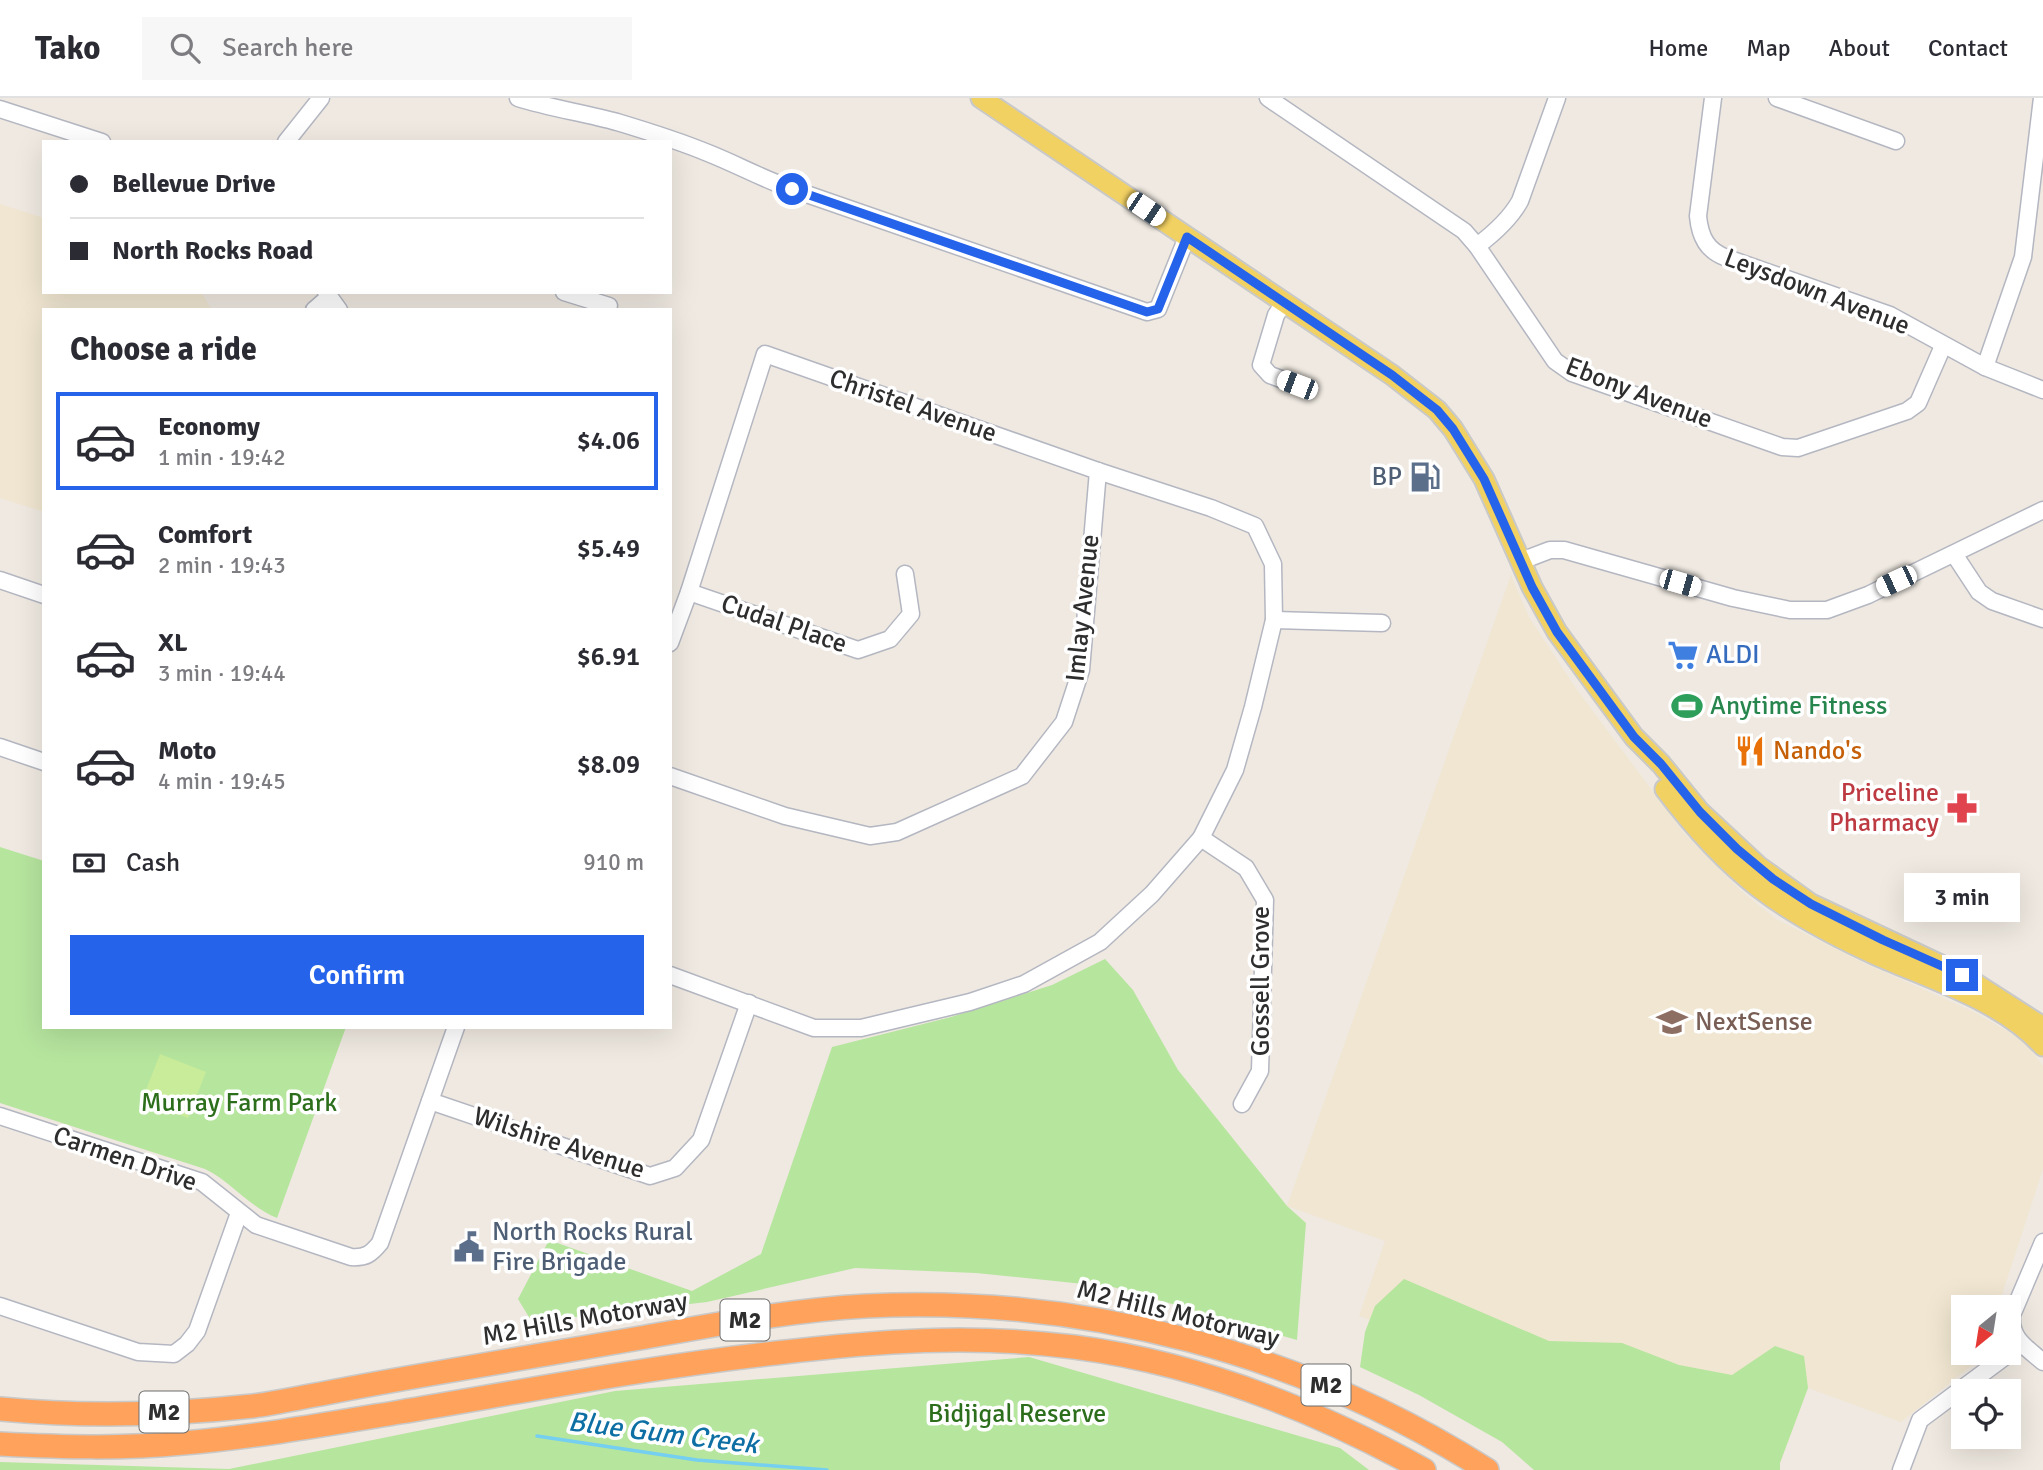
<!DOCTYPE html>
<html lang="en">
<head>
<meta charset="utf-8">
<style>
  body { margin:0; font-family:Signika,sans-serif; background:#f7f7f7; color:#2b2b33; height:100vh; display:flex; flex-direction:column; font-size:26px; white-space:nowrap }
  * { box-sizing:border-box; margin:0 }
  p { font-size:23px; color:#7c7c81 }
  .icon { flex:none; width:38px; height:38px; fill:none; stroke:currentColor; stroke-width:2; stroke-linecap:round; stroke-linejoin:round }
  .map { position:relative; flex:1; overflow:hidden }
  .side { position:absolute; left:42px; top:210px; width:630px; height:721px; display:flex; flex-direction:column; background:#fff; border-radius:0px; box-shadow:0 7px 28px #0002 }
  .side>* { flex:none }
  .hud { position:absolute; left:42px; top:42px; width:630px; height:154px; border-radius:0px; box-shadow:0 7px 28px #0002; display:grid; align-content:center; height:154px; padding:0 28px; background:#fff }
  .needle { width:46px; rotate:210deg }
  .buttons { position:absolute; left:1951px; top:1197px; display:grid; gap:14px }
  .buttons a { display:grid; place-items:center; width:70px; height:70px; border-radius:0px; background:#fff; box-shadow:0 7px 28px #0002; font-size:35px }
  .end { position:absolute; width:32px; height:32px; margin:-16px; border:9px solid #2563eb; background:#fff; box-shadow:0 0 0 4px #fff }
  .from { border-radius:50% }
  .bubble { position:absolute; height:49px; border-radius:0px; background:#fff; box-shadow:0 7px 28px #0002; font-size:23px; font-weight:600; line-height:49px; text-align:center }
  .car { position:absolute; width:21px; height:42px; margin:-21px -10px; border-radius:9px; box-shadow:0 0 5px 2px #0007; background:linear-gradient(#fff 24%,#345 0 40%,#fff 0 76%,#345 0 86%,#fff 0) }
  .hud b { display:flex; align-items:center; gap:24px; height:66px; font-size:26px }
  .hud b+b { border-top:2px solid #e1e1e2 }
  .hud i { width:18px; height:18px; background:#2b2b33 }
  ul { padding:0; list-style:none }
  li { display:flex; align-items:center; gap:21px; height:98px; margin:0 14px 10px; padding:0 14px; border:4px solid transparent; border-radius:0px }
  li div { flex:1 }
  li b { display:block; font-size:26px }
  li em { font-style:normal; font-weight:600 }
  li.on { border-color:#2563eb }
  li>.icon { width:63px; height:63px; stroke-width:1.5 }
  h2 { padding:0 28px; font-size:32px; line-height:84px }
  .pay { display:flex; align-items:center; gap:18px; height:77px; padding:0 28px; font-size:26px }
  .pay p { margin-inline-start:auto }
  .cta { display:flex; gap:14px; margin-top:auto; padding:14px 28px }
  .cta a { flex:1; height:80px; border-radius:0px; background:#2563eb; color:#fff; font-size:28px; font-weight:600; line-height:80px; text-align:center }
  header { display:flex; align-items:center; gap:42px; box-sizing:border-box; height:98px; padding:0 35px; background:#fff; border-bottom:2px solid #e1e1e2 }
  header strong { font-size:33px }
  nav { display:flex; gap:38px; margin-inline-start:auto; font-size:24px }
  .search { width:490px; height:63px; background:#f7f7f7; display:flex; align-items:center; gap:18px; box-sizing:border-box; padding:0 24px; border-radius:0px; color:#7c7c81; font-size:26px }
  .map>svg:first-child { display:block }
  .education { fill:#f0e6d1 }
  .green { fill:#b6e59e }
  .pitch { fill:#c9ec9a }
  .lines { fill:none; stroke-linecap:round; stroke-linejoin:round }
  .stream { stroke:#75cff0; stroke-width:3.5 }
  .minor-casing { stroke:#b4b7c1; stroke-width:19 }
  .major-casing { stroke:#c9c9c9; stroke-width:23 }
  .highway-casing { stroke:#c9c9c9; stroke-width:26 }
  .minor { stroke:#fff; stroke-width:16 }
  .major { stroke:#f2d163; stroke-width:19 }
  .highway { stroke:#ffa35c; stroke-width:23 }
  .route { stroke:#2563eb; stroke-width:9 }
  .labels { text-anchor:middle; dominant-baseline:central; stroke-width:7; stroke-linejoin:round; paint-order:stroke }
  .shield { fill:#fff; stroke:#6d6d6d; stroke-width:2 }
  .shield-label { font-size:24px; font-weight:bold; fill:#2e2e2e }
  .street-label { font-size:26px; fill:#2e2e2e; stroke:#fff }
  .service-label { font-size:26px; fill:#4e5e75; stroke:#fff; text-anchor:end }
  .shop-label { font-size:26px; fill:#366cbe; stroke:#fff; text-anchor:start }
  .leisure-label { font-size:26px; fill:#27864d; stroke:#fff; text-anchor:start }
  .food-label { font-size:26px; fill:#c56008; stroke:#fff; text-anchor:start }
  .health-label { font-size:26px; fill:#be3a42; stroke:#fff; text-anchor:end }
  .education-label { font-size:26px; fill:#785e54; stroke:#fff; text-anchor:start }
  .park-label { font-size:26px; fill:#2c6e1b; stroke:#fff }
  .water-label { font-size:28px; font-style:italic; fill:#0d6fa3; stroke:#fff }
</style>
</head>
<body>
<header>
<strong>Tako</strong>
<div class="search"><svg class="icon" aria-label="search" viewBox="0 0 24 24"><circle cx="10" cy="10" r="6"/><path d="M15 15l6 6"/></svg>Search here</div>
<nav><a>Home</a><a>Map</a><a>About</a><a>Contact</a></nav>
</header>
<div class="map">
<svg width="2043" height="1372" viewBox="0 0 2043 1372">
  <rect width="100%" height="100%" fill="#efe9e1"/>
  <g class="education">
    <polygon points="0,106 44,120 44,194 201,194 212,212 44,212 44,414 0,400"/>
    <polygon points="1511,477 1529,519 1575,589 1683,734 1740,792 1776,821 1866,866 1972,913 2011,935 2027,947 2043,968 2043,1071 1998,1209 1964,1209 1964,1255 1987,1255 1901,1324 1808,1290 1780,1365 1359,1218 1385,1143 1287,1108"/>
  </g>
  <g class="green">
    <path d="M 0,749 L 44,763 L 44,929 L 346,929 L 277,1120 C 249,1109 232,1084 205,1071 L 0,1005 Z"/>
    <polygon points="1105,861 1133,892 1178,972 1287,1108 1306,1125 1297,1242 1113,1189 976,1175 855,1170 707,1204 532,1224 518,1201 549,1142 692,1193 761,1156 832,949 951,919 1052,887"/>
    <polygon points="1404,1181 1549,1243 1622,1245 1679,1267 1732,1277 1775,1248 1804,1258 1808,1290 1780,1365 1780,1372 1534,1372 1502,1344 1419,1297 1360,1269 1365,1234 1375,1208"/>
    <polygon points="1029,1259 1340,1350 1369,1372 0,1372 0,1364 229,1371 615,1293"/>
  </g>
  <polygon class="pitch" points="160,956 206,974 188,1020 142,1002"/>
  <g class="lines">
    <polyline class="stream" points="537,1338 697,1362 827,1372"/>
    <g class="minor-casing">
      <g id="minor">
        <path d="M 518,0 C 550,10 584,15 617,24 C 647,33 679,43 708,55 C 736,66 763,81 792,91 L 1147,214 L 1158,211 L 1187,139"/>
        <polyline points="1268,0 1464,133 1477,148 1555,263 1572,275 1782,349 1798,350 1907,313 1918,305 1943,248"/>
        <path d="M 1713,0 L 1698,118 C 1700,139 1707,153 1727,160 L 1890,217 L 1985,269 L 2043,292"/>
        <polyline points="1777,0 1896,43"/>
        <polyline points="0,11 102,44"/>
        <polyline points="286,44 321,0"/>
        <path d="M 1477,148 C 1493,136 1510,121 1520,103 L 1557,0"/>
        <polyline points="326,194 339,212"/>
        <polyline points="564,194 609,208"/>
        <polyline points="1284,205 1276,217 1261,267 1270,277 1297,287"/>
        <polyline points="314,212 329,199"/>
        <polyline points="1985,269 2023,159 2042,0"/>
        <polyline points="1954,456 1979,494 1992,503 2043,521"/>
        <polyline points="1521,463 1550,452 1564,452 1733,500 1790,512 1827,512 1868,497 2043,412"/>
        <polyline points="0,482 44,497"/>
        <polyline points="689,494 858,552 890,541 911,516 905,476"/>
        <polyline points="1274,522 1382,525"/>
        <polyline points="670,545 689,494 765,256 1098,373 1211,410 1255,428 1273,466 1274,522 1253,609 1235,672 1201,740 1152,796 1100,844 1024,886 970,904 861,930 814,930 670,877"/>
        <polyline points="0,649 44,664"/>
        <polyline points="670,678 785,718 870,738 897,734 1022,678 1064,624 1081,572 1098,373"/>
        <polyline points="1201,740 1246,770 1265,802 1260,973 1242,1006"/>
        <polyline points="430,1003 650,1078 675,1070 701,1042 749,905"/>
        <path d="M 0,1018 L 202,1084 L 256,1127 L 351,1159 C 366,1160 371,1156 380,1145 L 456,929"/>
        <path d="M 2043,1144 L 2012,1217 C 2010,1241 2026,1249 2043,1264"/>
        <polyline points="0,1208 138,1254 174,1256 187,1246 197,1233 239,1115"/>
        <polyline points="1901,1372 1920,1322 2022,1246"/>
      </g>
    </g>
    <g class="major-casing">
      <g id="major">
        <polyline points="981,0 1392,277 1437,312 1453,331 1484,381 1532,489 1557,534 1634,639 1661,666 1700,714 1758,768 1811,806 1962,877 2043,929"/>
        <path d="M 1665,691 C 1729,776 1780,813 1876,857 C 1932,882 2001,902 2043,948"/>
      </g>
    </g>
    <g class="highway-casing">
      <g id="highway">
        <path d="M 0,1311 C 84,1319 169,1317 253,1308 C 276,1305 298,1300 321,1296 C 361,1288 401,1281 442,1274 C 510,1262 578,1251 646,1239 C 719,1226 792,1212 866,1208 C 1084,1197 1303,1255 1487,1372"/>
        <path d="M 0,1346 C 61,1349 122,1351 183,1345 C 255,1339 328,1326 400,1314 C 525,1293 649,1269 776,1255 C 878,1243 971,1236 1074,1249 C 1199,1265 1316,1312 1424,1372"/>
      </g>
    </g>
    <use href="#minor" class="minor"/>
    <use href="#major" class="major"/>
    <use href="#highway" class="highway"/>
  </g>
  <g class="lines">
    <polyline class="route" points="792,91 1147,214 1158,211 1187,139 1392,277 1437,312 1453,331 1484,381 1532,489 1557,534 1634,639 1661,666 1700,714 1737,751 1773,781 1811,806 1883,842 1962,877"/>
  </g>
  <defs>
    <g id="fuel-bare" transform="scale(2.415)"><path d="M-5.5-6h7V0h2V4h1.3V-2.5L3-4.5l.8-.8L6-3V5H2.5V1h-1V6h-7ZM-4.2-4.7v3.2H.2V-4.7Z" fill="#5c6f8a" stroke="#fff" stroke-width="2.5" paint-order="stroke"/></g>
    <g id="supermarket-bare" transform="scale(2.415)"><path d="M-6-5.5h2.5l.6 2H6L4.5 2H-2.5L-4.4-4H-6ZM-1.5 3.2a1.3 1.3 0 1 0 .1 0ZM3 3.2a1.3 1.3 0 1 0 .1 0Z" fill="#3f7fe0" stroke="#fff" stroke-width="2.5" paint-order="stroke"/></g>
    <g id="stadium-bare" transform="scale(2.415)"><path d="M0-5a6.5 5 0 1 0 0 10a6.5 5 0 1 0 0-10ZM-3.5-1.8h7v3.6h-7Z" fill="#2e9e5b" stroke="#fff" stroke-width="2.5" paint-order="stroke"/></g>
    <g id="restaurant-bare" transform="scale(2.415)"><path d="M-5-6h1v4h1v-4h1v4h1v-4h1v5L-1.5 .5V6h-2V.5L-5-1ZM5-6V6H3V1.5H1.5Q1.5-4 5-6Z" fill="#e8710a" stroke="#fff" stroke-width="2.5" paint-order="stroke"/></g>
    <g id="pharmacy-bare" transform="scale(2.415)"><path d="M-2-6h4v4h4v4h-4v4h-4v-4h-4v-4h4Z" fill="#e0444e" stroke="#fff" stroke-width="2.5" paint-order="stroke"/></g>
    <g id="school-bare" transform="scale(2.415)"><path d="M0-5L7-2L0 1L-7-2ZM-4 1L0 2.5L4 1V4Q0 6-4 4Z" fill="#8d6e63" stroke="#fff" stroke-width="2.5" paint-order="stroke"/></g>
    <g id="civic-bare" transform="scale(2.415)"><path d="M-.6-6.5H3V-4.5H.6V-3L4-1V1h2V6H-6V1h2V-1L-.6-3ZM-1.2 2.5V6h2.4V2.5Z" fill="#5c6f8a" stroke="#fff" stroke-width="2.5" paint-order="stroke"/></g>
  </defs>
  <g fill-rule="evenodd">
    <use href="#fuel-bare" x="1425" y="379"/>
    <use href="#supermarket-bare" x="1683" y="557"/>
    <use href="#stadium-bare" x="1687" y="608"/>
    <use href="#restaurant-bare" x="1750" y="653"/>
    <use href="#pharmacy-bare" x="1962" y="710"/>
    <use href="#school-bare" x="1672" y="924"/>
    <use href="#civic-bare" x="469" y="1149"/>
  </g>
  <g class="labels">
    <g class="shield">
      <rect x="720.5" y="1201.5" width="49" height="41" rx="5"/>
      <rect x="1301.5" y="1266.5" width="49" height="41" rx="5"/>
      <rect x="139.5" y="1293.5" width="49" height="41" rx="5"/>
    </g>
    <g class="shield-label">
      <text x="745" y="1222">M2</text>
      <text x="1326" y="1287">M2</text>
      <text x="164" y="1314">M2</text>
    </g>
    <g class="street-label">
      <text transform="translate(1817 194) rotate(21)">Leysdown Avenue</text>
      <text transform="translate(1639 295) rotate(21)">Ebony Avenue</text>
      <text transform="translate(913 308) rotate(19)">Christel Avenue</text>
      <text transform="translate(1083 510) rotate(-84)">Imlay Avenue</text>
      <text transform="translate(784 526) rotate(19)">Cudal Place</text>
      <text transform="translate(1261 883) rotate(-90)">Gossell Grove</text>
      <text transform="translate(559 1045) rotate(18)">Wilshire Avenue</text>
      <text transform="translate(125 1061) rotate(19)">Carmen Drive</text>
      <text transform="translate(1178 1216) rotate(14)">M2 Hills Motorway</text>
      <text transform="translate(585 1221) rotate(-10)">M2 Hills Motorway</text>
    </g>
    <g class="service-label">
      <text x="1402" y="379">BP</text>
      <text x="492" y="1134" text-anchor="start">North Rocks Rural<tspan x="492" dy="30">Fire Brigade</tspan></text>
    </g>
    <g class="shop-label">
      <text x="1706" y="557">ALDI</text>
    </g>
    <g class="leisure-label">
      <text x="1710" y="608">Anytime Fitness</text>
    </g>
    <g class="food-label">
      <text x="1773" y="653">Nando's</text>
    </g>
    <g class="health-label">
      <text x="1939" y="695">Priceline<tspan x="1939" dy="30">Pharmacy</tspan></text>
    </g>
    <g class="education-label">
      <text x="1695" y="924">NextSense</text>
    </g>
    <g class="park-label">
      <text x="239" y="1005">Murray Farm Park</text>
      <text x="1017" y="1316">Bidjigal Reserve</text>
    </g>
    <g class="water-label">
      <text transform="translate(663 1335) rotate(7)">Blue Gum Creek</text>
    </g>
  </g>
</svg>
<div class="buttons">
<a><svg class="needle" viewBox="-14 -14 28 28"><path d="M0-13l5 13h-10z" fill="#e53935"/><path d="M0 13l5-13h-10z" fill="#7c7c81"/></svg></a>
<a><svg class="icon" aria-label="locate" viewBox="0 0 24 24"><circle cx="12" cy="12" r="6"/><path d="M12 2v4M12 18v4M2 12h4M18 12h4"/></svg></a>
</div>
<i class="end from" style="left:792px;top:91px"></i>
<i class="end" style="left:1962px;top:877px"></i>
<div class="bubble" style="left:1904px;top:775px;width:116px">3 min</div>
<i class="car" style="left:1146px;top:111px;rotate:124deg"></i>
<i class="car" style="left:1297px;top:287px;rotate:291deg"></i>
<i class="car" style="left:1896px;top:483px;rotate:245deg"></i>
<i class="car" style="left:1680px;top:485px;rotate:106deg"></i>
<div class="hud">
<b><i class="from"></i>Bellevue Drive</b>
<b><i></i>North Rocks Road</b>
</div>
<section class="side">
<h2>Choose a ride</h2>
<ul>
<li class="on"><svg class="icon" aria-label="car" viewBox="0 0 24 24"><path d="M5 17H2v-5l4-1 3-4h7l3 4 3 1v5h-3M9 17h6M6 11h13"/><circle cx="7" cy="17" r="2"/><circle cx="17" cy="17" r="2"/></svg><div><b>Economy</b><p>1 min · 19:42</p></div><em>$4.06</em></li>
<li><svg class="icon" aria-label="car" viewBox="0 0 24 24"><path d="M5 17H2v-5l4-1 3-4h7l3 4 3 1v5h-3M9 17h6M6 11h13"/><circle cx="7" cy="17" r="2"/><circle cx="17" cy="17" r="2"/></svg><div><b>Comfort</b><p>2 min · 19:43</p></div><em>$5.49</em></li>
<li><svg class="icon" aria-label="car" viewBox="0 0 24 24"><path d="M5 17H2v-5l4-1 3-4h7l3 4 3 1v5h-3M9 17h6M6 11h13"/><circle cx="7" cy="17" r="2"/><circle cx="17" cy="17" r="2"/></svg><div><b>XL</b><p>3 min · 19:44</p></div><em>$6.91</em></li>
<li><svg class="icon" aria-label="car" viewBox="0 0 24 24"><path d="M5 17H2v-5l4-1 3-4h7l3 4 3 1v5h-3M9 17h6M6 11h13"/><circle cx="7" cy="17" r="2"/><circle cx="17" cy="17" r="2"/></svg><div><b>Moto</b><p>4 min · 19:45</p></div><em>$8.09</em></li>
</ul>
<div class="pay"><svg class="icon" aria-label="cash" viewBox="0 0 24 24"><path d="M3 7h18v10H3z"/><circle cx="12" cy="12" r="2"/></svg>Cash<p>910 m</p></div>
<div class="cta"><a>Confirm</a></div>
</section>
</div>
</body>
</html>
